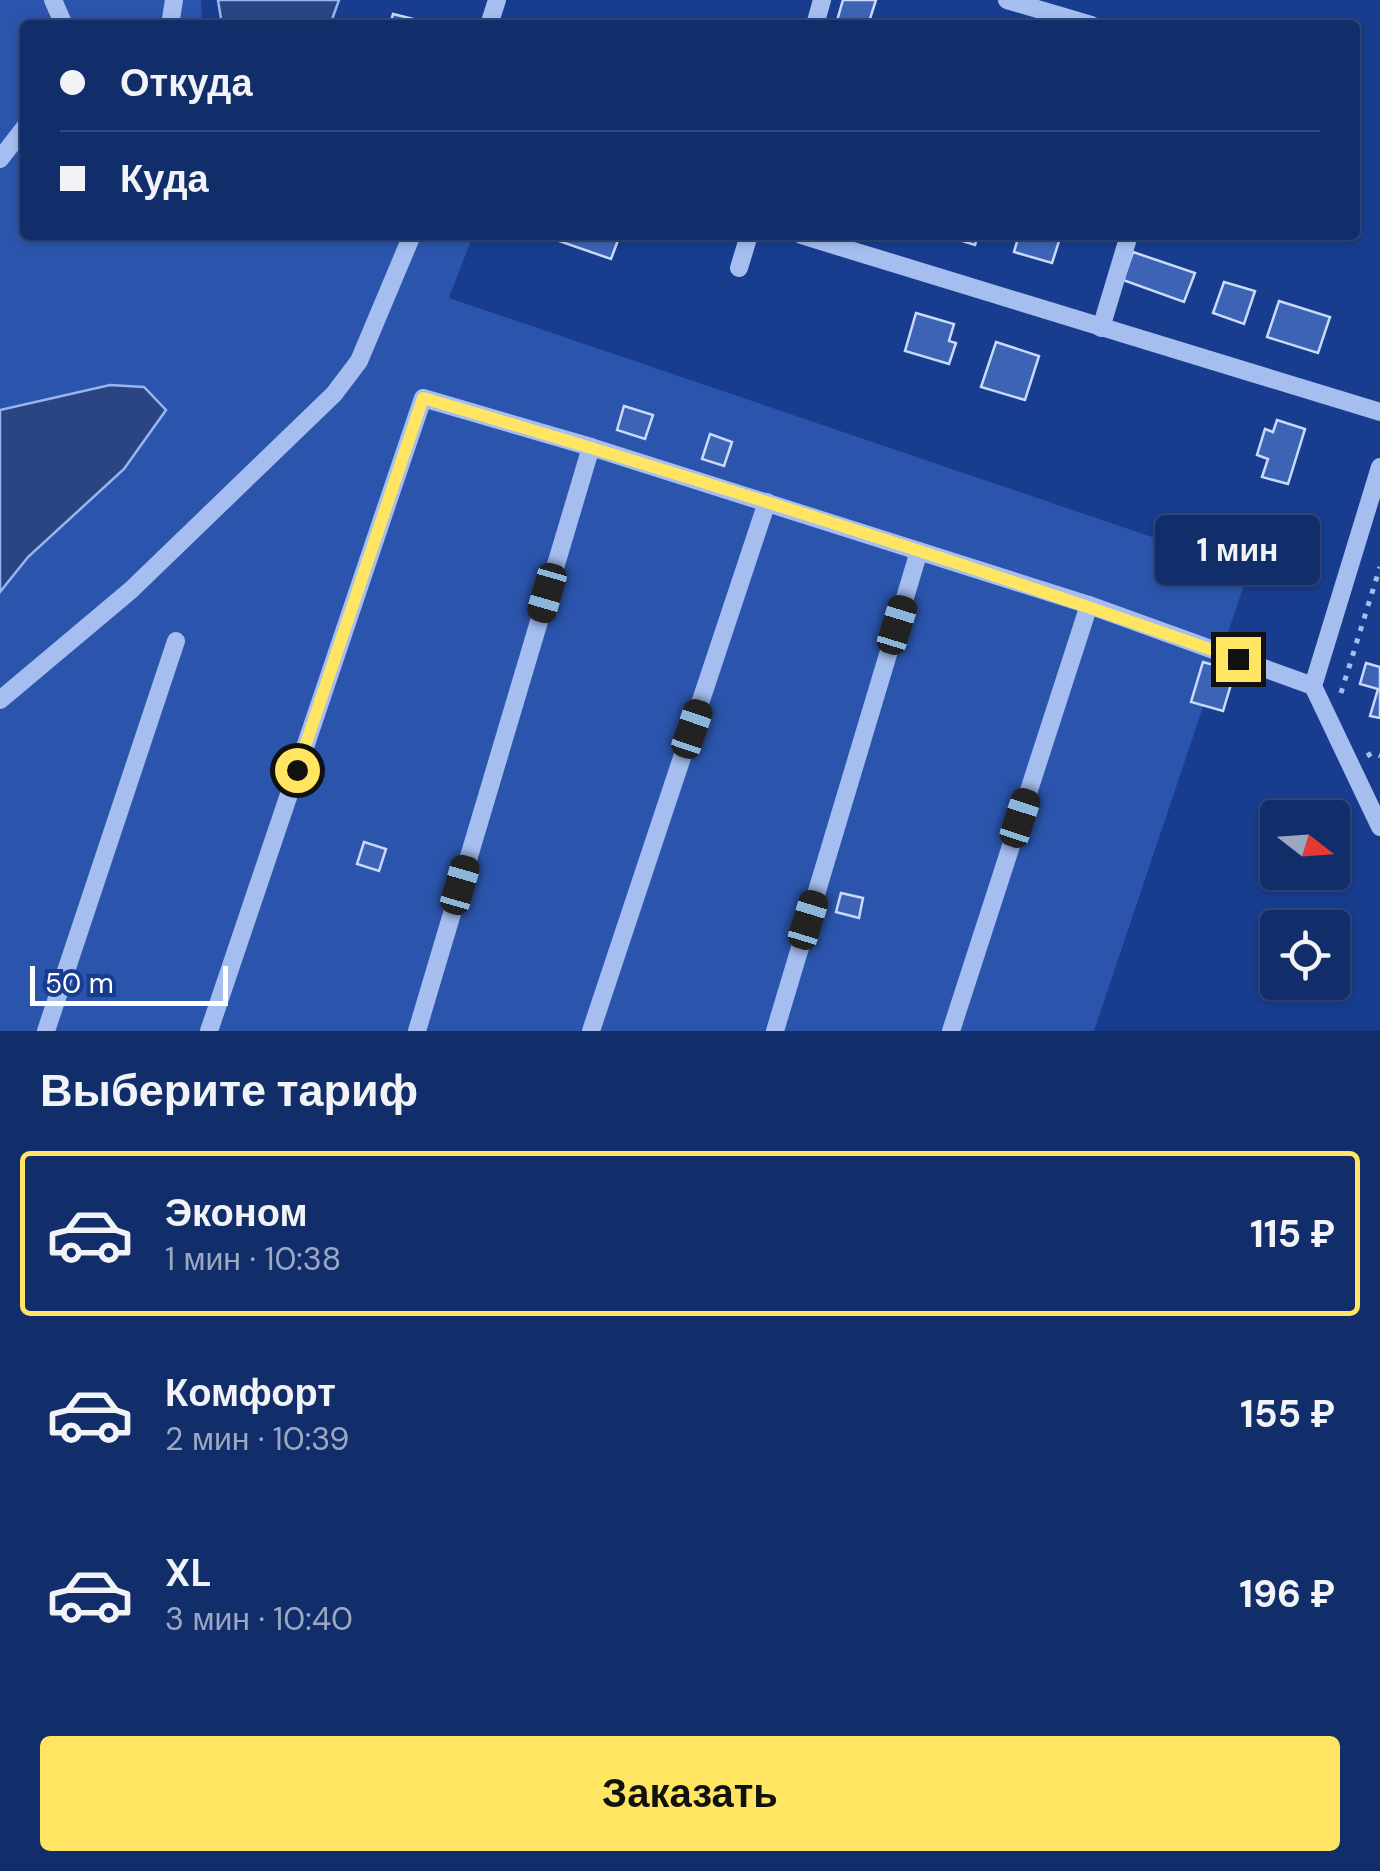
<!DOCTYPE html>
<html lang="ru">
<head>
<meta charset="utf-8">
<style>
  body { margin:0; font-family:"DM Sans",sans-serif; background:#1f3a72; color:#f1f3f6; height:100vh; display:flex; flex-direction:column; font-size:38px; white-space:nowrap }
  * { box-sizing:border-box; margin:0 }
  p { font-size:32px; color:#9ca8c1 }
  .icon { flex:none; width:55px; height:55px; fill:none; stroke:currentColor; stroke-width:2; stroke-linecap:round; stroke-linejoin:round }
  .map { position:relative; height:1031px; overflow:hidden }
  .side { display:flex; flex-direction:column; background:#122e6a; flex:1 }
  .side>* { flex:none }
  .guide { position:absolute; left:20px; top:20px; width:1340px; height:220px; border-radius:10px; box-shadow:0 2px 8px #0004,0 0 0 2px #314a7e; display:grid; align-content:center; height:220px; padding:0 40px; background:#122e6a }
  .needle { width:65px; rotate:107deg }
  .tools { position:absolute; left:1260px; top:800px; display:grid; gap:20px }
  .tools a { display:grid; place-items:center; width:90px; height:90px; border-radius:10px; background:#122e6a; box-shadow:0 2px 8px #0004,0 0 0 2px #314a7e; font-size:50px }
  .scale { position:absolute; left:30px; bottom:25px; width:198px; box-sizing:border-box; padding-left:10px; border:5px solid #fff; border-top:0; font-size:28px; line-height:35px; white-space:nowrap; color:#fff; -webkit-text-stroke:8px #183d8e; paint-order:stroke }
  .end { position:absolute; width:45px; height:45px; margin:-22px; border:12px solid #ffe562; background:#111; box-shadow:0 0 0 5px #111 }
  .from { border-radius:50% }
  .bubble { position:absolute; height:70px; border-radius:10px; background:#122e6a; box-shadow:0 2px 8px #0004,0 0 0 2px #314a7e; font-size:32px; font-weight:700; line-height:70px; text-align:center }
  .car { position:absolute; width:30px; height:60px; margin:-30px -15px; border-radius:12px; box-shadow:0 0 8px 2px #0007; background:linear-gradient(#222 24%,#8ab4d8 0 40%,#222 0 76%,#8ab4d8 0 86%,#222 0) }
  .guide b { display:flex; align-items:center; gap:35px; height:95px; font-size:38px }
  .guide b+b { border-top:2px solid #314a7e }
  .guide i { width:25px; height:25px; background:#f1f3f6 }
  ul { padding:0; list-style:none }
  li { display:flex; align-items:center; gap:30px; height:165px; margin:0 20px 15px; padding:0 20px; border:5px solid transparent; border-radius:10px }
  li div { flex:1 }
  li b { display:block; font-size:38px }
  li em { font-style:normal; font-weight:700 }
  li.active { border-color:#ffe562 }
  li>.icon { width:90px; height:90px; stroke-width:1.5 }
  h2 { padding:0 40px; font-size:45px; line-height:120px }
  .primary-button { display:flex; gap:20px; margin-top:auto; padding:20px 40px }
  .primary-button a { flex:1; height:115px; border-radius:10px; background:#ffe562; color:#111; font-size:40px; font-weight:700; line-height:115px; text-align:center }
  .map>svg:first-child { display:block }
  .green { fill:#2b55ac }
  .water { fill:#2a4581; stroke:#97b6f1; stroke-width:2.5 }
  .building { fill:#3d63b4; stroke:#cbdafa; stroke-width:2.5 }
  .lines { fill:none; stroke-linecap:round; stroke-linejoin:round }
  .path { stroke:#a5bdef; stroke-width:5; stroke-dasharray:5 8; stroke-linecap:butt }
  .minor { stroke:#a5bdef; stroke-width:18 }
  .route { stroke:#ffe562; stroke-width:12 }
</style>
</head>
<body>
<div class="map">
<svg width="1380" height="1031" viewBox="0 0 1380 1031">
  <rect width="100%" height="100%" fill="#183d8e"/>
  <polygon class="green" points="0,0 201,0 202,25 25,25 25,235 473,235 449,298 1249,570 1094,1031 0,1031"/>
  <g class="water">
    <polygon points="218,0 339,0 330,25 222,25"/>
    <polygon points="110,385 144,387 166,410 124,469 28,557 0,592 0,410"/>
  </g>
  <g class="building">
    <polygon points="843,0 876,0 868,25 836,24"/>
    <polygon points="393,14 438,25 390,25"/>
    <polygon points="561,235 620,235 611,259 559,241"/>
    <polygon points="943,235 978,235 975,245"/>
    <polygon points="1019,235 1061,235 1052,263 1014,252"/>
    <polygon points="1133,252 1195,273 1184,302 1123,280"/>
    <polygon points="1224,282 1255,291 1244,324 1213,313"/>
    <polygon points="1279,301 1330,317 1318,353 1267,337"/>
    <polygon points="916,313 954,324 949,341 956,343 949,364 905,351"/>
    <polygon points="996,342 1039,356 1025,400 981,387"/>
    <polygon points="624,406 653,415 645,439 617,430"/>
    <polygon points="1277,420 1305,429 1288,484 1262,477 1268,459 1257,455 1265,429 1273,432"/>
    <polygon points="710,434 732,442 724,466 702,459"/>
    <polygon points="1203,662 1235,671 1223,711 1191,702"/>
    <polygon points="1366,663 1380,667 1380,718 1370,716 1378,689 1360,684"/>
    <polygon points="364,842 386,849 379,871 357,864"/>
    <polygon points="841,893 863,898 859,918 836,912"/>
  </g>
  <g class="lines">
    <g class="path">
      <polyline points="1341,693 1380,567"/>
      <polyline points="1367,756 1372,753 1380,756"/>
    </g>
    <g class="minor">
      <polyline points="53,0 64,25"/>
      <polyline points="1007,0 1091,25"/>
      <polyline points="170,25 174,0"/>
      <polyline points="489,25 497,0"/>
      <polyline points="815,25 822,0"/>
      <polyline points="0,159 25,127"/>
      <polyline points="801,235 1380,412"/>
      <polyline points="739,268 749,235"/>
      <polyline points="1101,328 1129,235"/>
      <polyline points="1380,467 1313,686 1380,827"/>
      <polyline points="0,700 131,590 334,394 359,361 412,235"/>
      <polyline points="46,1031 176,641"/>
      <polyline points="209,1031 423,398 591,447 1089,605 1313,686"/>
      <polyline points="417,1031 591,447"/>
      <polyline points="591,1031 767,502"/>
      <polyline points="775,1031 919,551"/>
      <polyline points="951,1031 1089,605"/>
    </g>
  </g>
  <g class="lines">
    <path class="route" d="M 297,770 L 423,398 C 697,478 969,564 1238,659"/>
  </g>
</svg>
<div class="tools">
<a><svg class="needle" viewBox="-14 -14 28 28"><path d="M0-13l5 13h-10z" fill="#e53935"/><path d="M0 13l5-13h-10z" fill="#9ca8c1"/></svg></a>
<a><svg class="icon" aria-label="locate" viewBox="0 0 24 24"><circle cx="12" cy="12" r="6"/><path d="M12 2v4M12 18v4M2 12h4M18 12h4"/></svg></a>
</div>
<div class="scale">50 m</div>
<i class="end from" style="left:297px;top:770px"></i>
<i class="end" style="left:1238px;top:659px"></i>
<div class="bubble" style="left:1155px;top:515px;width:165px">1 мин</div>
<i class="car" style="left:547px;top:593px;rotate:196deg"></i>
<i class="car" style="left:897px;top:625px;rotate:17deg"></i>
<i class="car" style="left:692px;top:729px;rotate:19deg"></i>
<i class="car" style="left:1020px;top:818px;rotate:18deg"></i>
<i class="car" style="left:460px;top:885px;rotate:16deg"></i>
<i class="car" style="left:808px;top:920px;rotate:17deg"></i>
<div class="guide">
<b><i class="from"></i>Откуда</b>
<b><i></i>Куда</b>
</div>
</div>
<section class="side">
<h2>Выберите тариф</h2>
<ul>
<li class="active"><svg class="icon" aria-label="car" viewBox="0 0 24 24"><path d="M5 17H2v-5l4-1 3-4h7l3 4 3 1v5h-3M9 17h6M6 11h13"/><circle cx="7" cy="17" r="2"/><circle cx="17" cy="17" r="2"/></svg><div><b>Эконом</b><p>1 мин · 10:38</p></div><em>115 ₽</em></li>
<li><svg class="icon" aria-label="car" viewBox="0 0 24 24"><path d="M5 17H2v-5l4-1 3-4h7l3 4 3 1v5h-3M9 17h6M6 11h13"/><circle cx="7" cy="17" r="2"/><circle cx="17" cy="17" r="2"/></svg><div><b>Комфорт</b><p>2 мин · 10:39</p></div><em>155 ₽</em></li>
<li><svg class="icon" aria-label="car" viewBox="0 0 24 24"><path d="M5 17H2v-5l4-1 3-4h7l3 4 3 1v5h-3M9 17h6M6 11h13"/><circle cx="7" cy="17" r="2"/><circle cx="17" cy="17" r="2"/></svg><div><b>XL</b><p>3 мин · 10:40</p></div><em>196 ₽</em></li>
</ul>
<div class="primary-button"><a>Заказать</a></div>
</section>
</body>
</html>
